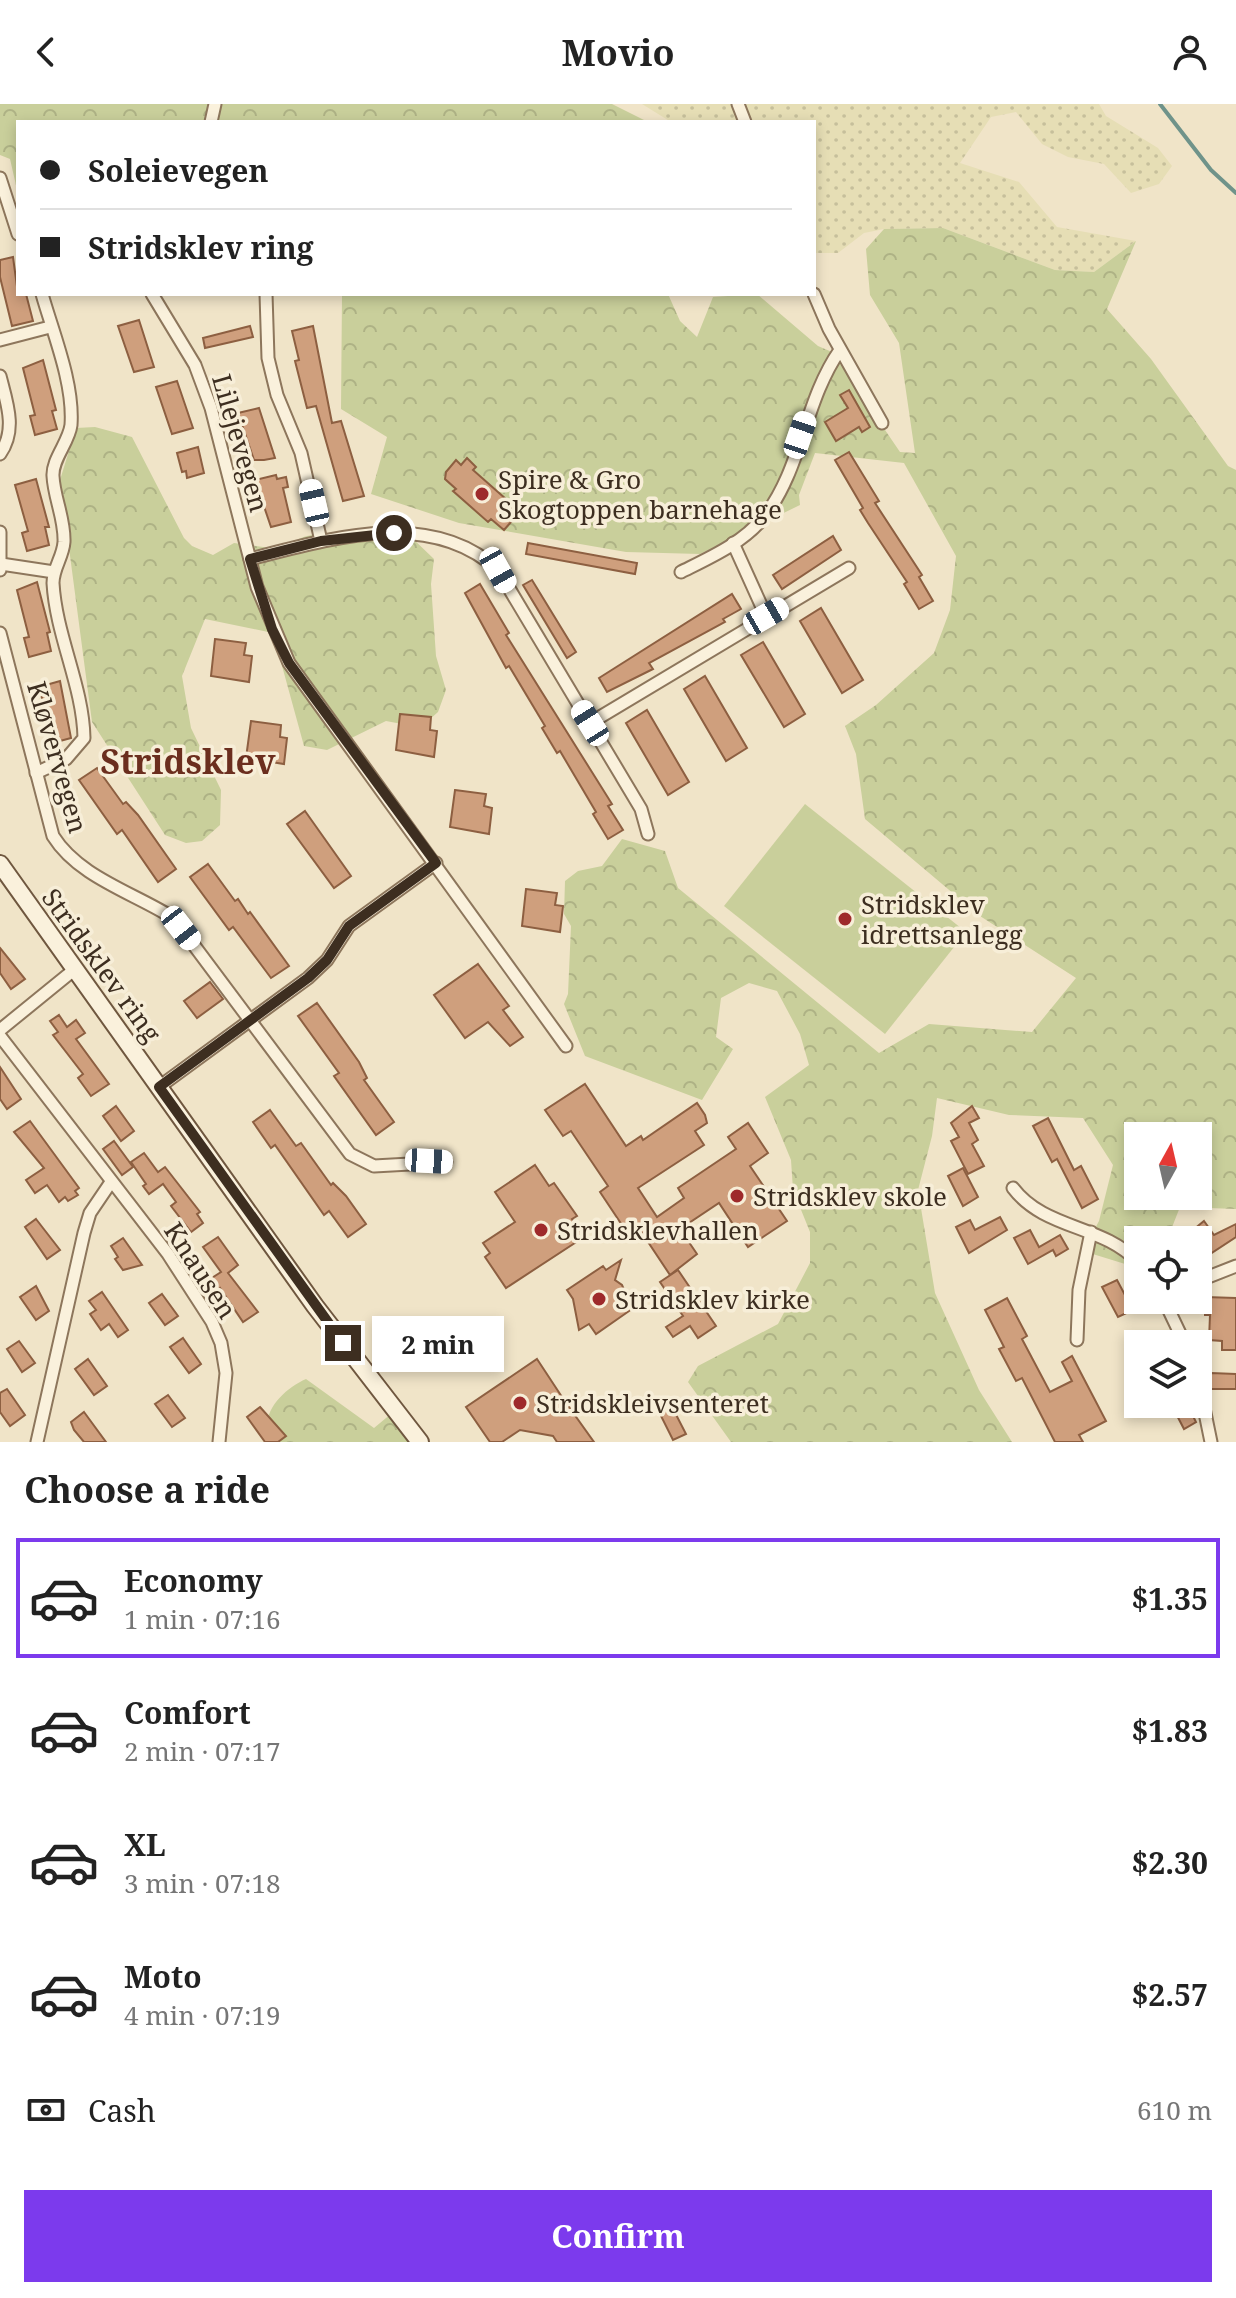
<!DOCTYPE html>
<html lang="en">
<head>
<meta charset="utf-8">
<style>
  body { margin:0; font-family:"Noto Serif",serif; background:#f2f2f2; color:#222; height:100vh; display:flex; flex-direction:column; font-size:30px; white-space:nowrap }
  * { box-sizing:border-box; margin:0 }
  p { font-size:26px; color:#767676 }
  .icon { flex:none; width:44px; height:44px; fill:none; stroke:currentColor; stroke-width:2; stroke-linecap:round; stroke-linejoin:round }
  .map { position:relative; height:1338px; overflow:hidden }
  .side { display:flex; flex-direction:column; background:#fff; flex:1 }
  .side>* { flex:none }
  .hud { position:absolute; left:16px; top:16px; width:800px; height:176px; border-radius:0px; box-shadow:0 4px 12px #0003; display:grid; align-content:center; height:176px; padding:0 24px; background:#fff }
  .needle { width:52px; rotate:8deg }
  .buttons { position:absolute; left:1124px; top:1018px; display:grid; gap:16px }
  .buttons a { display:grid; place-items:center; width:88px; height:88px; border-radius:0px; background:#fff; box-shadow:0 4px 12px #0003; font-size:40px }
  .end { position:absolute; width:36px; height:36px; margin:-18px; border:10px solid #3d2e20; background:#fff; box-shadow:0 0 0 4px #fff }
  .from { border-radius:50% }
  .bubble { position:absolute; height:56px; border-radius:0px; background:#fff; box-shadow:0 4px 12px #0003; font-size:26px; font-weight:700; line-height:56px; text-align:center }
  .car { position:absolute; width:24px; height:48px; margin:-24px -12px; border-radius:10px; box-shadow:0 0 6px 2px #0007; background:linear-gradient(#fff 24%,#345 0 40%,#fff 0 76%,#345 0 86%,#fff 0) }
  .hud b { display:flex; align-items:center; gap:28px; height:76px; font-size:30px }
  .hud b+b { border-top:2px solid #e0e0e0 }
  .hud i { width:20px; height:20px; background:#222 }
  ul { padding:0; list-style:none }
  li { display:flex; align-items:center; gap:24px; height:120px; margin:0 16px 12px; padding:0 8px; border:4px solid transparent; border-radius:0px }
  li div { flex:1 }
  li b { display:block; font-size:30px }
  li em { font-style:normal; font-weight:700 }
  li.current { border-color:#7c3aed }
  li>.icon { width:72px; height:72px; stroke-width:1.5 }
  h2 { padding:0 24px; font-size:36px; line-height:96px }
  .pay { display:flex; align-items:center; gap:20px; height:88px; padding:0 24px; font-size:30px }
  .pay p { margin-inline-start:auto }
  .button { display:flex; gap:16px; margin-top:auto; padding:16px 24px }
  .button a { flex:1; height:92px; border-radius:0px; background:#7c3aed; color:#fff; font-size:32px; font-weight:700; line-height:92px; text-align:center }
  header { display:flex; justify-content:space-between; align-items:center; height:104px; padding:0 24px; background:#fff; font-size:36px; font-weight:700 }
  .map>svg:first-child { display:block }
  .farmland { fill:url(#farmland-dots) }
  .grass { fill:#c9cf9b }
  .forest { fill:url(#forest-crowns); fill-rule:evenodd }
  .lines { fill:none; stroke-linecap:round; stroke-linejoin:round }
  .stream { stroke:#6f938a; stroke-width:4 }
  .building { fill:#cf9f7d; stroke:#8d5f41; stroke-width:2 }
  .street-casing { stroke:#8d765c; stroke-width:15 }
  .secondary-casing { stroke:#6f573f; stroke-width:20 }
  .street { stroke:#faf1dc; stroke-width:11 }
  .secondary { stroke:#faf1dc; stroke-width:16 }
  .route { stroke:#3d2e20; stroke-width:10 }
  .poi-dot { fill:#9e2a2b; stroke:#f7eed8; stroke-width:3 }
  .labels { text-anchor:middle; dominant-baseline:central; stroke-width:7; stroke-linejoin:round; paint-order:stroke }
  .street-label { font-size:26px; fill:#3d2e20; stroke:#f7eed8 }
  .poi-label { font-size:26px; fill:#3d2e20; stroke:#f7eed8; text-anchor:start }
  .district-label { font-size:34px; font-weight:bold; fill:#6b2e1e; stroke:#f7eed8 }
</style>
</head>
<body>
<header><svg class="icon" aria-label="back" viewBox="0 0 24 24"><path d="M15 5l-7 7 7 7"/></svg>Movio<svg class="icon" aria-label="person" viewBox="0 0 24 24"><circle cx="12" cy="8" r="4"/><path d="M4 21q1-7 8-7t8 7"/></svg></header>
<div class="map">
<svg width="1236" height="1338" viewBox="0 0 1236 1338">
  <defs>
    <pattern id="farmland-dots" width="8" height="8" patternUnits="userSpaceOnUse" patternTransform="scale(2)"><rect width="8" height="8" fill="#e6deb5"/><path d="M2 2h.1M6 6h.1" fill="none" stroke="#c6bf9b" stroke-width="1.8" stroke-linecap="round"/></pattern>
    <pattern id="forest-crowns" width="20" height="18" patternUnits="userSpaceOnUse" patternTransform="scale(2)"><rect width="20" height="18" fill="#c9cf9b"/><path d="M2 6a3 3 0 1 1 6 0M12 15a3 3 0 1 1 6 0" fill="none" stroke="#aeb285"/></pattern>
  </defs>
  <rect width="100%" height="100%" fill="#f0e4c8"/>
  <polygon class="farmland" points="642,0 1099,0 1106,12 1158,44 1172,62 1159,80 1131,89 1104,60 1068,53 1042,40 1016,8 991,13 960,59 1019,78 1057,123 1136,137 1094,168 1055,166 943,124 884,125 864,129 838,149 814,149 814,18 671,18"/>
  <polygon class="grass" points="805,700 966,828 885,930 724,802"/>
  <g class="forest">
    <polygon points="0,0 612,0 648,18 18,18 18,90 10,55 0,51"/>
    <path d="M 943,124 L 1055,166 L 1094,168 L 1136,137 L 1107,205 L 1151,255 L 1228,362 L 1236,366 L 1236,1105 L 1180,1103 L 1167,1136 L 1138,1136 L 1138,1164 L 1083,1147 L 1099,1117 L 1113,1061 L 1083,1014 L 1009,1011 L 937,994 L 932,1032 L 918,1086 L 935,1189 L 979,1286 L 1012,1338 L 731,1338 L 688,1278 L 698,1262 L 778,1220 L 810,1159 L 810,1128 L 793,1086 L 791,1056 L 765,993 L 809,961 L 800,930 L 777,887 L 749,879 L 721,894 L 716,933 L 733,945 L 702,996 L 585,952 L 564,900 L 568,890 L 571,822 L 564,810 L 565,777 L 578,767 L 602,762 L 622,735 L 665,747 L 678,784 L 879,949 L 929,920 L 1032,928 L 1076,874 L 980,812 L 865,715 L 856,650 L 845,622 L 876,601 L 934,549 L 950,506 L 956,452 L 904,359 L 815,349 L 799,391 L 800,401 L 700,450 L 626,448 L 459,419 L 371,390 L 387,333 L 341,305 L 342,190 L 668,190 L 680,217 L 697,233 L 713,193 L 757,190 L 818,242 L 832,248 L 900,348 L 915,349 L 899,239 L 870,191 L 866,145 L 884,125 ZM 1138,1032 L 1198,1032 L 1198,1092 L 1138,1092 Z"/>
    <path d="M 95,323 L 132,333 L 184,434 L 192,442 L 213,451 L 234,439 L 285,446 C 310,416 348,441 380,423 L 409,431 L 434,455 L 431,480 L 436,552 L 446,586 L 438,608 L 429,616 L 402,620 L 386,617 L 327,646 L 304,642 L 273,529 L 205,515 L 182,572 L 191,624 L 221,686 L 220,721 L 202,737 L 186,739 L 165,731 L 92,618 L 60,376 L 76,324 Z"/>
    <path d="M 306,1275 L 374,1324 L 392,1309 L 410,1338 L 280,1338 L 280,1334 L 267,1322 C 267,1301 288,1283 306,1275 Z"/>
  </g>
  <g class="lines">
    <polyline class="stream" points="1160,0 1211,66 1236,89"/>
  </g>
  <g class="building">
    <polygon points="13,153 18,190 26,190 33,217 12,222 0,173 0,156"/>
    <polygon points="139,216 154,263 134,268 118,222"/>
    <polygon points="250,222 253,233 205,244 203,234"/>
    <polygon points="313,222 332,319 341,317 364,392 343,397 316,302 307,304 295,257 299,256 292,227"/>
    <polygon points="43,256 56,306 52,307 57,325 35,331 30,312 35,311 23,264"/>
    <polygon points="177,277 193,324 172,330 156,283"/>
    <polygon points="849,286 870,323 862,328 859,323 836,337 825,318 848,304 840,291"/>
    <polygon points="259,304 275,354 264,356 254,356 238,309"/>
    <polygon points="198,343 204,369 187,374 186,367 182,368 177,349"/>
    <polygon points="849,348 879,397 875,399 922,471 919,473 933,497 919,505 904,480 907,478 868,419 860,406 863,404 835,356"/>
    <polygon points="467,354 476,363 473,366 507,396 505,399 518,410 504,426 491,415 488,418 453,387 456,385 445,375 446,368 456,356 461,361"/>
    <polygon points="276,371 277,375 286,373 288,383 283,384 291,418 271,423 255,376"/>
    <polygon points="36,375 49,423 45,423 49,441 27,447 22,429 28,427 15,381"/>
    <polygon points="833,432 841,446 782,485 773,471"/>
    <polygon points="528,439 637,459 635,470 526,450"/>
    <polygon points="532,476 576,548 567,554 523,481"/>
    <polygon points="37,478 50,528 47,529 51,547 29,553 24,534 29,533 17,486"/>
    <polygon points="480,480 509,529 506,531 612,700 608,702 623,726 608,735 593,710 596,708 560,647 557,649 542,624 545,622 509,562 506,564 465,489"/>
    <polygon points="732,490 741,505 723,515 725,518 649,559 653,565 607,588 599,574"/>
    <polygon points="821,504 863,576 842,589 800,517"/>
    <polygon points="215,535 246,539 244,551 252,552 249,578 211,572"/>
    <polygon points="763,538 805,610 784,623 741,551"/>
    <polygon points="705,572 747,644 726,657 684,585"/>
    <polygon points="60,577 71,634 49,640 44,622 49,620 39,583"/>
    <polygon points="647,606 689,678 668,691 626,619"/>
    <polygon points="400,610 431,613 430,626 437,627 434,653 396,646"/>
    <polygon points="251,617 281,621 280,633 287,634 284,660 246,654"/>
    <polygon points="97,664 123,700 126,698 138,711 176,765 158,778 122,726 117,730 79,676"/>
    <polygon points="455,686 486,690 484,702 492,704 489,730 450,723"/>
    <polygon points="305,707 351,772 334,784 287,720"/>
    <polygon points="208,760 235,797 238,795 248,810 250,808 289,862 271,874 233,823 229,826 190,773"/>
    <polygon points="526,785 557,789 555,801 563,802 560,828 522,822"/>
    <polygon points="0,844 25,875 11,885 0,869"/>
    <polygon points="478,860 509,902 503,906 523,933 510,942 488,918 465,934 434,891"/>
    <polygon points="210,878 223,895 197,914 184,897"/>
    <polygon points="317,899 359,958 367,974 364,976 394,1018 376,1031 334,972 339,969 298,912"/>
    <polygon points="59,911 67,923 76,916 85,929 76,935 109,980 91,992 78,974 83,970 53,931 58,928 50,917"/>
    <polygon points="0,963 21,995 7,1005 0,995"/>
    <polygon points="585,980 626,1042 641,1032 643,1036 697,999 705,1011 707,1019 695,1027 704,1041 638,1084 657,1113 684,1094 678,1084 736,1045 728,1033 748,1019 768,1049 750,1062 787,1117 748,1143 719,1099 680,1125 697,1150 670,1171 640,1126 630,1133 600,1088 608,1082 571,1027 563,1032 545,1006"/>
    <polygon points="116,1002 134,1027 121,1037 103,1012"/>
    <polygon points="972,1002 979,1014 969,1019 978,1036 972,1040 984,1062 968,1070 951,1037 959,1033 951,1019"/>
    <polygon points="270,1006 296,1042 301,1039 331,1081 333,1079 346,1092 366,1120 348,1133 329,1107 324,1111 275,1041 271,1044 253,1018"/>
    <polygon points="1048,1014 1074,1066 1081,1062 1098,1095 1082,1104 1057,1055 1052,1058 1033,1022"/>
    <polygon points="30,1017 79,1084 75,1087 78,1091 68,1097 65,1093 59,1098 47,1081 35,1089 26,1076 44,1064 14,1028"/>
    <polygon points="114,1037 133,1063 122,1071 103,1045"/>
    <polygon points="144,1049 158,1068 165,1063 200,1108 197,1110 203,1119 191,1128 171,1102 176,1098 163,1080 149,1090 143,1082 146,1080 131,1058"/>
    <polygon points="535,1061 549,1082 554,1079 577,1112 572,1115 584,1133 506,1184 485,1153 490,1149 483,1139 515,1118 495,1088"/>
    <polygon points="963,1064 978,1093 963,1102 948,1072"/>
    <polygon points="1000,1113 1007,1126 969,1149 956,1123 970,1116 975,1126"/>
    <polygon points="36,1115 60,1146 47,1155 25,1123"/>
    <polygon points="1204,1117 1214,1131 1236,1120 1236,1133 1207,1152 1193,1126"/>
    <polygon points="1030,1126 1039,1143 1060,1131 1068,1145 1056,1152 1053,1146 1028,1160 1014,1134"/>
    <polygon points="218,1133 238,1161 228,1169 258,1208 243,1218 220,1184 211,1190 204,1179 221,1168 203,1143"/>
    <polygon points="123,1134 142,1161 123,1166 115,1155 118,1153 111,1142"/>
    <polygon points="621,1156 615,1176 622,1181 632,1205 596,1230 589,1220 579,1226 573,1195 567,1186 603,1162 606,1166"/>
    <polygon points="678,1166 716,1222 698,1234 690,1222 673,1233 666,1223 683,1212 660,1178"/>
    <polygon points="1117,1176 1133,1206 1118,1213 1102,1183"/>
    <polygon points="36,1182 49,1207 36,1216 20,1193"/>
    <polygon points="102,1188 128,1226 118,1233 109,1220 101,1226 90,1210 96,1206 89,1197"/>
    <polygon points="162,1190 178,1212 165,1221 149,1199"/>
    <polygon points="1205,1193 1236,1194 1236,1246 1222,1246 1222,1237 1209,1236 1210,1211 1205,1211"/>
    <polygon points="1007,1194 1027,1232 1022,1235 1050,1288 1072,1277 1062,1258 1072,1252 1106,1317 1079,1331 1083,1338 1055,1338 1022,1274 1016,1277 999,1245 1004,1243 985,1206"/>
    <polygon points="183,1234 201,1260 189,1269 170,1243"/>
    <polygon points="19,1237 35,1259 22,1268 7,1245"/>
    <polygon points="88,1255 107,1282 94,1291 75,1265"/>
    <polygon points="537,1255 564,1296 594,1338 557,1338 553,1332 520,1326 502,1338 490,1338 466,1303"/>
    <polygon points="1211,1269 1236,1270 1236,1285 1210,1285"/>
    <polygon points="7,1285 25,1311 10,1322 0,1308 0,1289"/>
    <polygon points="168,1291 185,1314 172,1323 155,1300"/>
    <polygon points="668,1295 686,1330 673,1336 656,1302"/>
    <polygon points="1171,1300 1187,1300 1196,1318 1184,1325"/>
    <polygon points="260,1303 286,1332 278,1338 265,1338 247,1313"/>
    <polygon points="84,1308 106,1338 84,1338 74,1326 71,1318"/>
  </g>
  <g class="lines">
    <g class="street-casing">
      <g id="street">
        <polyline points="738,0 745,18"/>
        <polyline points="211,18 215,0"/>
        <polyline points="0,74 18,130"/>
        <polyline points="152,190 195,261 211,304 257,483 289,559 566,942"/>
        <polyline points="266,190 268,254 277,291 301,349 321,437"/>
        <polyline points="814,190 829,225 882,319"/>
        <polyline points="0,236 50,223"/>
        <path d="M 0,272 C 7,299 17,326 0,350"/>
        <polyline points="0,428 0,466"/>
        <polyline points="733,439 766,512"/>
        <path d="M 250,455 C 328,435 431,403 498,466 L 641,705 L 648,730"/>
        <polyline points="1,460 54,468"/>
        <path d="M 681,468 C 709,454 743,439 763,414 C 802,366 804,297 840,246"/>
        <path d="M 0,529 L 53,732 C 78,772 131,788 170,812 L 181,824 L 350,1050 L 374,1062 L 446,1058"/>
        <polyline points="590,619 849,464"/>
        <path d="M 36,669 L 66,655 L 84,634 C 83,582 56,532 53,479 C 53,464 63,453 64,438 C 65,415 54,394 53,372 C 52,355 69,338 71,321 C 74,279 53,229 42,190"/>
        <polyline points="0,926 75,865"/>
        <polyline points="0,932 168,1150 212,1218 221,1239 226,1269 219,1338"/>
        <polyline points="159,983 308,874 327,856 349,822 436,759"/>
        <path d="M 1013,1084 C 1045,1126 1102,1120 1138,1158"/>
        <polyline points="1198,1177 1236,1162"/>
        <polyline points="1164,1196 1185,1240"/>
        <polyline points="1077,1236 1079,1186 1091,1128"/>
        <polyline points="1198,1275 1211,1338"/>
        <polyline points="37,1338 84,1129 90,1109 111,1078"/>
      </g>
    </g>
    <g class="secondary-casing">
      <polyline id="secondary" points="0,760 315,1202 420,1338"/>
    </g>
    <use href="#street" class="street"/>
    <use href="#secondary" class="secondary"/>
  </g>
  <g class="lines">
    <polyline class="route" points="343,1239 159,983 308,874 327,856 349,822 436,759 289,559 272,525 250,455 321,437 394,429"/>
  </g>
  <g class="poi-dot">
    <circle cx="482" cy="390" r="8"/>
    <circle cx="845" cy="815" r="8"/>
    <circle cx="737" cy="1092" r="8"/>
    <circle cx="541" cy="1126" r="8"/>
    <circle cx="599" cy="1195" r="8"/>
    <circle cx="520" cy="1299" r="8"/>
  </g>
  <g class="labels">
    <g class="street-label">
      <text transform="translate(241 339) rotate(74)">Lilejevegen</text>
      <text transform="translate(58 653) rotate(74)">Kløvervegen</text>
      <text transform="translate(102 861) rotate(54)">Stridsklev ring</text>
      <text transform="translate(201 1166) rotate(57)">Knausen</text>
    </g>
    <g class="poi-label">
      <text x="498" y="375">Spire &amp; Gro<tspan x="498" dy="30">Skogtoppen barnehage</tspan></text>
      <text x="861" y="800">Stridsklev<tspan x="861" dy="30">idrettsanlegg</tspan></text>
      <text x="753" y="1092">Stridsklev skole</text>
      <text x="557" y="1126">Stridsklevhallen</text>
      <text x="615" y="1195">Stridsklev kirke</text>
      <text x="536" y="1299">Stridskleivsenteret</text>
    </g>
    <g class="district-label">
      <text x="188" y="657">Stridsklev</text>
    </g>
  </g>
</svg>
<div class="buttons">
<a><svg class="needle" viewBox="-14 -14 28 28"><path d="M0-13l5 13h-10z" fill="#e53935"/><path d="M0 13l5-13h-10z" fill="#767676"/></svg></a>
<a><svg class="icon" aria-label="locate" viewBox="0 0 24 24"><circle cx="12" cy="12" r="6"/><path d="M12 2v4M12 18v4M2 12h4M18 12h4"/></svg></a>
<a><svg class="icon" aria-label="layers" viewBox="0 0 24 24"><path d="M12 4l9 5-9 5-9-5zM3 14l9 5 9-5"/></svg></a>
</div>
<i class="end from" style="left:394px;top:429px"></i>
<i class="end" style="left:343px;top:1239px"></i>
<div class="bubble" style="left:372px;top:1212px;width:132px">2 min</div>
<i class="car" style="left:800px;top:331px;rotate:19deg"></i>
<i class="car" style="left:314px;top:399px;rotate:347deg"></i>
<i class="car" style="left:498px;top:466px;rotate:151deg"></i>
<i class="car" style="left:766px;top:512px;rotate:60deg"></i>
<i class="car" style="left:590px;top:619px;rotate:328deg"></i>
<i class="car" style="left:181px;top:824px;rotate:142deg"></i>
<i class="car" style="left:429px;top:1057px;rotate:93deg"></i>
<div class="hud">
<b><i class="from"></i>Soleievegen</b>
<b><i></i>Stridsklev ring</b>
</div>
</div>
<section class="side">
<h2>Choose a ride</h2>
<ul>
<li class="current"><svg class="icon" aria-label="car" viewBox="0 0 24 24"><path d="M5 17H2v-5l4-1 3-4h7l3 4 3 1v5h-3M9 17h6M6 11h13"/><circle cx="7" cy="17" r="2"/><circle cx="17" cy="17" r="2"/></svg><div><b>Economy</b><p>1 min · 07:16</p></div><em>$1.35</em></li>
<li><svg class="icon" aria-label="car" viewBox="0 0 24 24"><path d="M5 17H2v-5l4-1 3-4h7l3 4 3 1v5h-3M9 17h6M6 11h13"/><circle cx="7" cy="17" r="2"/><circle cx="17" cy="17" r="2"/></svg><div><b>Comfort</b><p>2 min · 07:17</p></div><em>$1.83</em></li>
<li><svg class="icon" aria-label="car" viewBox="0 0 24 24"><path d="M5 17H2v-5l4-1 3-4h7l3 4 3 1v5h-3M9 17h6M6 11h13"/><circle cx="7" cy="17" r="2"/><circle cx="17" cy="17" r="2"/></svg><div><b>XL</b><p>3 min · 07:18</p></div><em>$2.30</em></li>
<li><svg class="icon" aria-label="car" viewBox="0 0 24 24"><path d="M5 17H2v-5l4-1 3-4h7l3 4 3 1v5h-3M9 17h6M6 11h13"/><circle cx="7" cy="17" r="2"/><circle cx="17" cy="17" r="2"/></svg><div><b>Moto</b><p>4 min · 07:19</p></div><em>$2.57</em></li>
</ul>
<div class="pay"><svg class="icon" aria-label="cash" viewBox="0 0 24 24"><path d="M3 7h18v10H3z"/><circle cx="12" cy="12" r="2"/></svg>Cash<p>610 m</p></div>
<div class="button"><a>Confirm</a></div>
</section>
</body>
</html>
